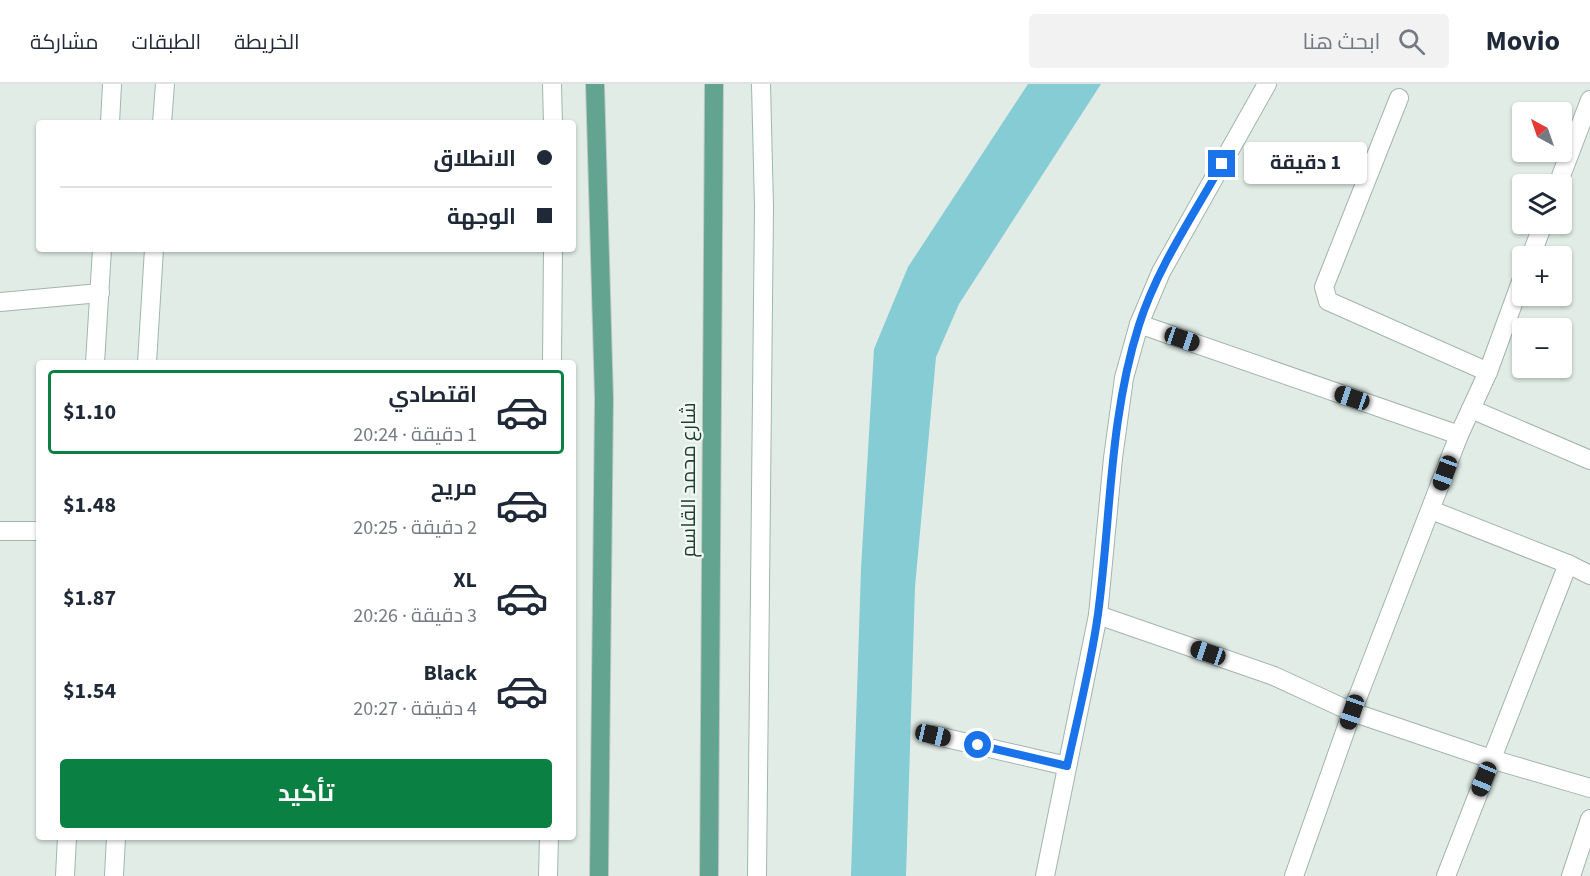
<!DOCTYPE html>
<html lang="ar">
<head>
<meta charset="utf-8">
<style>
  body { margin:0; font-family:"Source Sans 3",Cairo,sans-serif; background:#f2f2f3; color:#1f2937; direction:rtl; height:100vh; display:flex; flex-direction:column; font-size:22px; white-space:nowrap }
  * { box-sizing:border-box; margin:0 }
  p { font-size:20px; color:#747a83 }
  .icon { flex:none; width:33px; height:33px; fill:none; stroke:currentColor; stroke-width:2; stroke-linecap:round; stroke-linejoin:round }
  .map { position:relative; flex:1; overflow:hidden; direction:ltr }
  .side { position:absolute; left:36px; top:276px; width:540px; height:480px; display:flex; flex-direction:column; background:#fff; border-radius:6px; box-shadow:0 2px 4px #0004; direction:rtl }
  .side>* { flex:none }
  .banner { position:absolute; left:36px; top:36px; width:540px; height:132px; border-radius:6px; box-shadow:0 2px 4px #0004; direction:rtl; display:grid; align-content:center; height:132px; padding:0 24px; background:#fff }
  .needle { width:39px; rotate:320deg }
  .tools { position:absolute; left:1512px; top:18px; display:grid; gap:12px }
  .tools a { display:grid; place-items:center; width:60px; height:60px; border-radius:6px; background:#fff; box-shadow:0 2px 4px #0004; font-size:30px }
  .end { position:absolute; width:27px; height:27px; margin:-14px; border:8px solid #1a73e8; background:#fff; box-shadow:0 0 0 3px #fff }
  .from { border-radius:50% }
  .bubble { position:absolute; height:42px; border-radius:6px; background:#fff; box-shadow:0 2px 4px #0004; font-size:20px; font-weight:700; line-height:42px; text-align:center; direction:rtl }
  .car { position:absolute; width:18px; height:36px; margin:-18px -9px; border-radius:8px; box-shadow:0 0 4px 2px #0007; background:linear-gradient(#222 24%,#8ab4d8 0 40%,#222 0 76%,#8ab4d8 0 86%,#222 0) }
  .banner b { display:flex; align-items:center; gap:21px; height:57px; font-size:22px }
  .banner b+b { border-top:2px solid #e0e1e3 }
  .banner i { width:15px; height:15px; background:#1f2937 }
  ul { padding:10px 0 0; list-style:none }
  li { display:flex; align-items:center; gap:18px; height:84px; margin:0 12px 9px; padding:0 12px; border:3px solid transparent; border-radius:6px }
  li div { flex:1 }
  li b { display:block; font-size:22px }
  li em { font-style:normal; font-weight:700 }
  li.current { border-color:#0b8043 }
  li>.icon { width:54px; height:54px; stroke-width:1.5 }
  .cta { display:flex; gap:12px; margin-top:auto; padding:12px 24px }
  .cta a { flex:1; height:69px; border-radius:6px; background:#0b8043; color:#fff; font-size:24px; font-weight:700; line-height:69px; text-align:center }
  header { display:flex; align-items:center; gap:36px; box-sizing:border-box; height:84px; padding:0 30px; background:#fff; border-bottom:2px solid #e0e1e3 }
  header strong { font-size:28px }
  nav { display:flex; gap:33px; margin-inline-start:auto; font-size:21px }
  .search { width:420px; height:54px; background:#f2f2f3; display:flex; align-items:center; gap:15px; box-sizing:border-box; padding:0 21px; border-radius:6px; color:#747a83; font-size:22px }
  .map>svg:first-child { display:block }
  .water { fill:#86ccd4 }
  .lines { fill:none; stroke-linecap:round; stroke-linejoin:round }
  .minor-casing { stroke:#a3b4ad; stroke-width:20 }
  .secondary-casing { stroke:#9eb8ae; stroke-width:20 }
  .primary-casing { stroke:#c1c9c6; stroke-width:20 }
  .minor { stroke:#fff; stroke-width:18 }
  .secondary { stroke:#fff; stroke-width:18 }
  .primary { stroke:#63a490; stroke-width:18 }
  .route { stroke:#1a73e8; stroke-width:8 }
  .labels { text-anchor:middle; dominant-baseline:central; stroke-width:4.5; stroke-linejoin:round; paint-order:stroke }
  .street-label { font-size:20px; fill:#203e34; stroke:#f1f8f4 }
</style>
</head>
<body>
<header>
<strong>Movio</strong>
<div class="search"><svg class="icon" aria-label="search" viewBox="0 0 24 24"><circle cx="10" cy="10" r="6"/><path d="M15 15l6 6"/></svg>ابحث هنا</div>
<nav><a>الخريطة</a><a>الطبقات</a><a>مشاركة</a></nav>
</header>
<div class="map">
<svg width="1590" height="792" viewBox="0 0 1590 792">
  <rect width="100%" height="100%" fill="#e1ece6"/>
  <polygon class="water" points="1028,0 1101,0 959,220 936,273 915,503 906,792 851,792 861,485 874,265 908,183"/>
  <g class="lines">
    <g class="minor-casing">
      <g id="minor">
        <polyline points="1399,14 1324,203 1328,217 1488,288"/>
        <polyline points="1558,100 1590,16"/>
        <polyline points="1531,172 1543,140"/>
        <polyline points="0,218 100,209"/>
        <polyline points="1139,240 1459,351"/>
        <polyline points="1471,325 1590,376"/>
        <polyline points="1431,426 1568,480 1590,491"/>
        <polyline points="0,447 39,447"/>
        <polyline points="1098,531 1274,592 1352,628 1491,675 1590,704"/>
        <polyline points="933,651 1067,682"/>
        <polyline points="1045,792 1098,531 1113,374 1124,294 1139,240 1161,188 1267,0"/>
        <polyline points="1294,792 1352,628 1459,351 1488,288 1522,195"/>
        <polyline points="1446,792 1568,480"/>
        <polyline points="1571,792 1590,735"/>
      </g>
    </g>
    <g class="secondary-casing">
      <g id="secondary">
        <polyline points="552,0 553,39"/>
        <polyline points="110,39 112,0"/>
        <polyline points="162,39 165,0"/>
        <polyline points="95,279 102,165"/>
        <polyline points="147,279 154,165"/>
        <polyline points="552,279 553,165"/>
        <polyline points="65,792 67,753"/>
        <polyline points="114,792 116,753"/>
        <polyline points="548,792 549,753"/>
        <polyline points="757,792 764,123 761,0"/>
      </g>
    </g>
    <g class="primary-casing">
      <g id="primary">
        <polyline points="595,0 604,314 599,792"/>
        <polyline points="709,792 714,0"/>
      </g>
    </g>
    <use href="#minor" class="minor"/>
    <use href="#secondary" class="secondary"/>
    <use href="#primary" class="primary"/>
  </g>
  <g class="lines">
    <path class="route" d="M 978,661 L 1067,682 C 1078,632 1091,581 1098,530 C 1111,434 1109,335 1139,241 C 1157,184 1193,132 1222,80"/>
  </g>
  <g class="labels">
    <g class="street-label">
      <text transform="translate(689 396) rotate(-90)">شارع محمد القاسم</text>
    </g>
  </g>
</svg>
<div class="tools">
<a><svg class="needle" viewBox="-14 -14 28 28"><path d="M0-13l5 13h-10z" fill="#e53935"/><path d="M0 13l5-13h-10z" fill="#747a83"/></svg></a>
<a><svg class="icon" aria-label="layers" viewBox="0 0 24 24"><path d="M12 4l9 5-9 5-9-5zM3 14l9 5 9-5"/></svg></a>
<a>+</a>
<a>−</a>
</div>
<i class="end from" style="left:978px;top:661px"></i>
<i class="end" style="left:1222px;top:80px"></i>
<div class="bubble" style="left:1244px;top:58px;width:123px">1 دقيقة</div>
<i class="car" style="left:1182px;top:255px;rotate:109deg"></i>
<i class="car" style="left:1352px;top:314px;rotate:289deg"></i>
<i class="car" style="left:1445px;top:389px;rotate:200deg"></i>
<i class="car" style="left:1208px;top:569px;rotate:289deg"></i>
<i class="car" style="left:1352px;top:628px;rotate:199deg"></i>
<i class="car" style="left:933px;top:651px;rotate:103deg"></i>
<i class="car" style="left:1484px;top:695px;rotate:202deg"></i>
<div class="banner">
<b><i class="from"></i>الانطلاق</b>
<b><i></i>الوجهة</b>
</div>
<section class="side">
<ul>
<li class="current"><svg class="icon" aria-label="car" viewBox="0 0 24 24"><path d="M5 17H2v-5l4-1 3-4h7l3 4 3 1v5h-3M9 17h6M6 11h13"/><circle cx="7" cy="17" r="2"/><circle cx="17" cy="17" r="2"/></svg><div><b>اقتصادي</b><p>1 دقيقة · 20:24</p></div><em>$1.10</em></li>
<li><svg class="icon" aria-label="car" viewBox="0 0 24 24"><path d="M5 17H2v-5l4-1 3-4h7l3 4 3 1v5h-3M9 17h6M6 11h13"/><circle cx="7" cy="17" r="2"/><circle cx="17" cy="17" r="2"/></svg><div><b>مريح</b><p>2 دقيقة · 20:25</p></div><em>$1.48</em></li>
<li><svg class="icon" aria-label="car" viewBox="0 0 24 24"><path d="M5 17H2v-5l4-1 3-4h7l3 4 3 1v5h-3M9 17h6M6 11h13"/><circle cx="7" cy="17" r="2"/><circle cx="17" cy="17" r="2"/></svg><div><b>XL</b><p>3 دقيقة · 20:26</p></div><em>$1.87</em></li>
<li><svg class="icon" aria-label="car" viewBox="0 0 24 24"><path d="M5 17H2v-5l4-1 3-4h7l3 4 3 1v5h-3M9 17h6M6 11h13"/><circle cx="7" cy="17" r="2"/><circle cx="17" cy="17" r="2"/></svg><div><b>Black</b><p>4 دقيقة · 20:27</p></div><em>$1.54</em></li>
</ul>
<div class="cta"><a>تأكيد</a></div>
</section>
</div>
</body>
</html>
